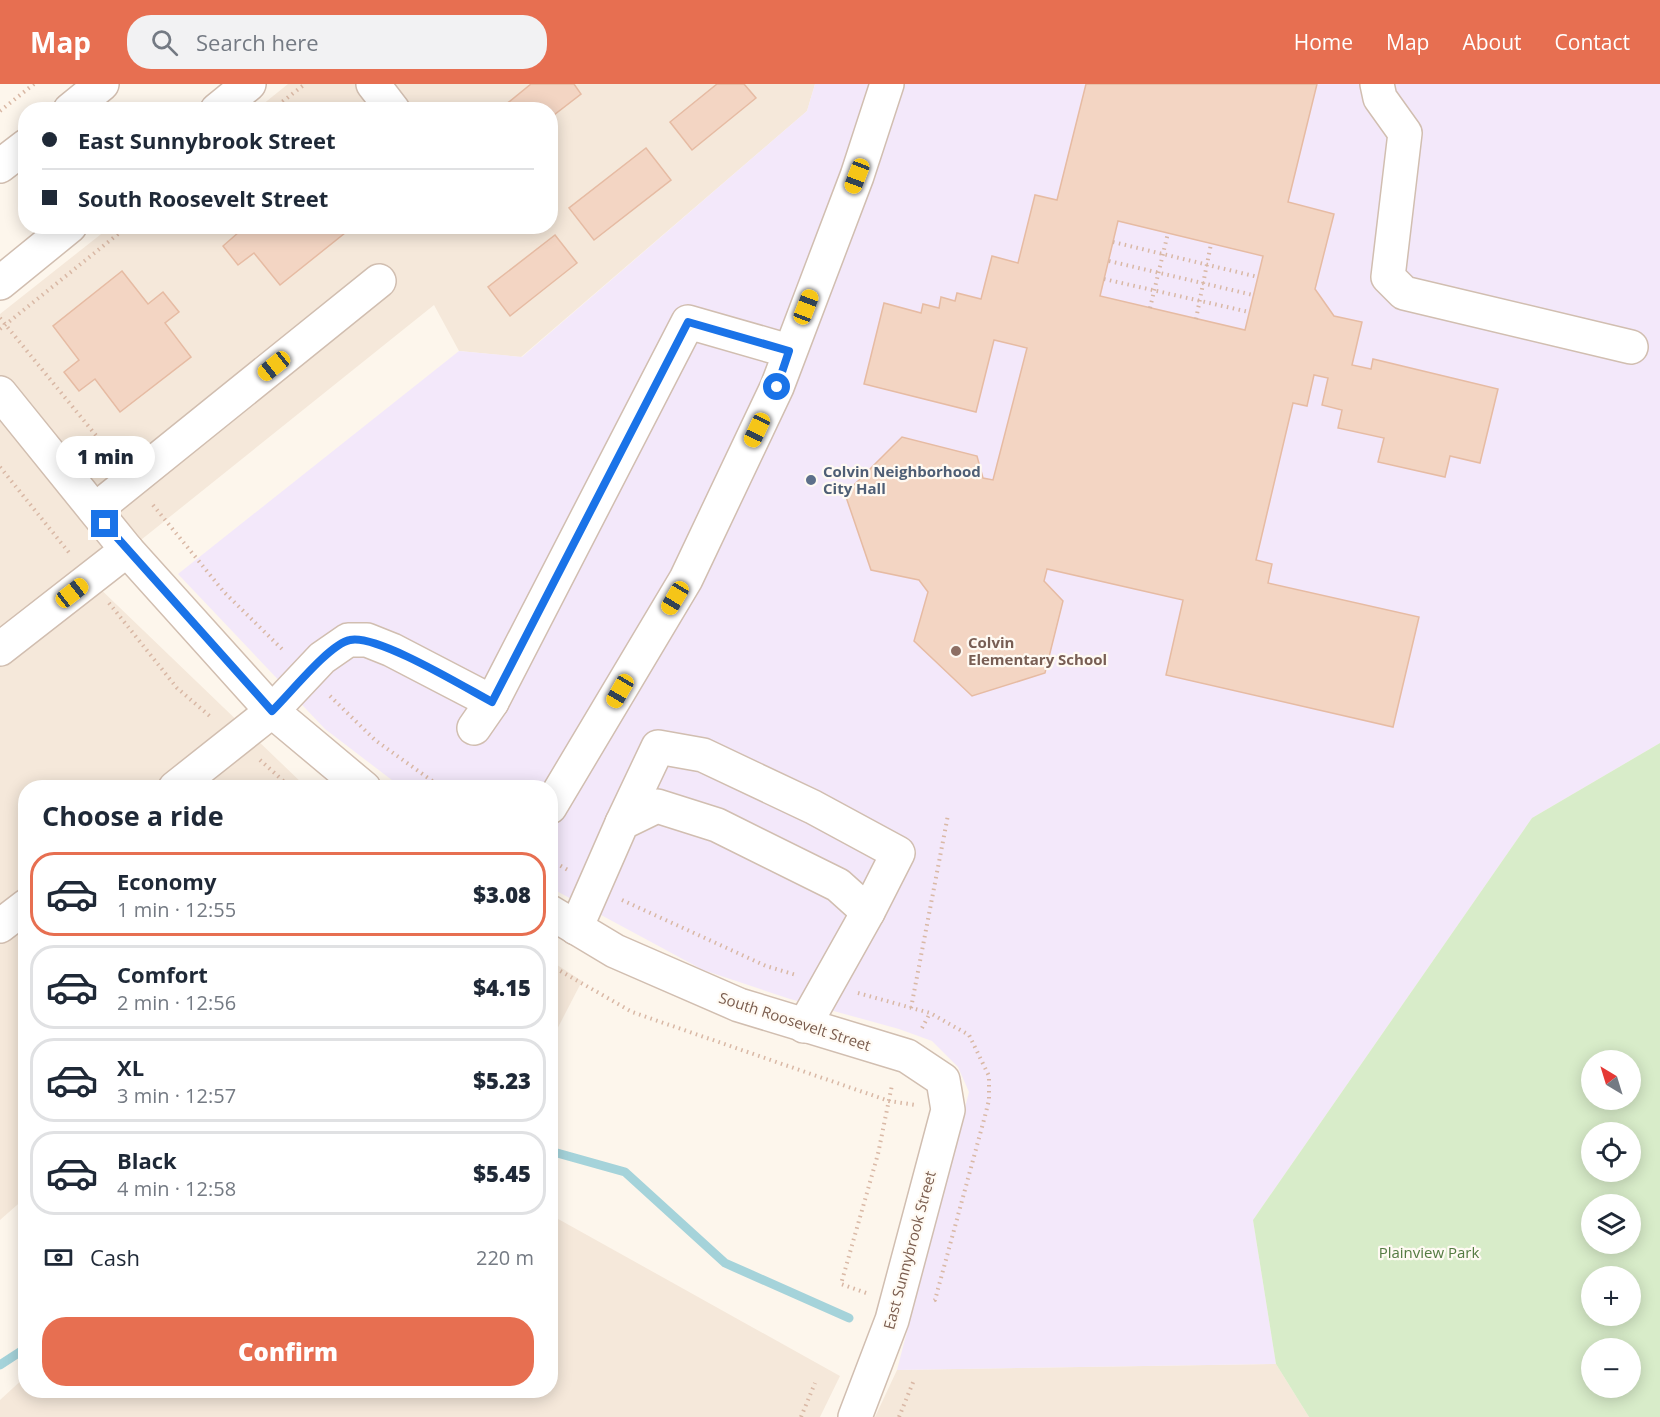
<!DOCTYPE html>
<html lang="en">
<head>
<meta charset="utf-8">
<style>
  body { margin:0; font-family:"Open Sans",sans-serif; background:#f2f2f3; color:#1f2937; height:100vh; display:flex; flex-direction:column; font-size:22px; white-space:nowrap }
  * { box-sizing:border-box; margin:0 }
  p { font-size:20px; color:#747a83 }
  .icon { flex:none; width:33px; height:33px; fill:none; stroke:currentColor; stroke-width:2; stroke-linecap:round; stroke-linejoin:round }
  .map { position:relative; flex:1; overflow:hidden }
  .panel { position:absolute; left:18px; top:696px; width:540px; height:618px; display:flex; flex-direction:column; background:#fff; border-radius:24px; box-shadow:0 3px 15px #0003 }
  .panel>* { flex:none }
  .banner { position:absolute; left:18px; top:18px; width:540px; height:132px; border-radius:24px; box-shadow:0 3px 15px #0003; display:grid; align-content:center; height:132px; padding:0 24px; background:#fff }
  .needle { width:39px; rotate:322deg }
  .buttons { position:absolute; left:1581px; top:966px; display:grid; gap:12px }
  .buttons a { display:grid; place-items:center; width:60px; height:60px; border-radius:50%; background:#fff; box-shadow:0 3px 15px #0003; font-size:30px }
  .end { position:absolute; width:27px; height:27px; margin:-14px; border:8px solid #1a73e8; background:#fff; box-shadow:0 0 0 3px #fff }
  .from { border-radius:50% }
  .bubble { position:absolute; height:42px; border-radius:21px; background:#fff; box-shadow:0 3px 15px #0003; font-size:20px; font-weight:800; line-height:42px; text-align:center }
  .car { position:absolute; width:18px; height:36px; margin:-18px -9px; border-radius:8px; box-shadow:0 0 4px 2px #0007; background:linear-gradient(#f5c518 24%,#345 0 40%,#f5c518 0 76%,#345 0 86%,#f5c518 0) }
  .banner b { display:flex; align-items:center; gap:21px; height:57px; font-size:22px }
  .banner b+b { border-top:2px solid #e0e1e3 }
  .banner i { width:15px; height:15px; background:#1f2937 }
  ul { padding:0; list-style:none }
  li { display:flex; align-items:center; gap:18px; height:84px; margin:0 12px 9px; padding:0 12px; border:3px solid #e0e1e3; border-radius:24px }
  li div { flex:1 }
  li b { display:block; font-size:22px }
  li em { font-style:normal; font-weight:800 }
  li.on { border-color:#e76f51 }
  li>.icon { width:54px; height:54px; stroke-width:1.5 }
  h2 { padding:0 24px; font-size:27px; line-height:72px }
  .pay { display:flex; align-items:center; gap:15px; height:66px; padding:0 24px; font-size:22px }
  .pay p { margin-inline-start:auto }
  .primary-button { display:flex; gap:12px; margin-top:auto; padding:12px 24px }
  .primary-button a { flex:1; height:69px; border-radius:24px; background:#e76f51; color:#fff; font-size:24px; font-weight:800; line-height:69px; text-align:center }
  header { display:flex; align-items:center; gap:36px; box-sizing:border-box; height:84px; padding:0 30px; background:#e76f51; color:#fff }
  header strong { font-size:28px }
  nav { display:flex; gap:33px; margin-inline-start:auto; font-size:21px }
  .search { width:420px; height:54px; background:#f2f2f3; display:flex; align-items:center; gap:15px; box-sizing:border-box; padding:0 21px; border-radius:24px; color:#747a83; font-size:22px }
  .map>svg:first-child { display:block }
  .residential { fill:#f5e8da }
  .education { fill:#f3e8fa }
  .green { fill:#d8ecc9; fill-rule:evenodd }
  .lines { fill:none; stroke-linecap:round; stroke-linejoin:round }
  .stream { stroke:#a5d3da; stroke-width:9 }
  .building { fill:#f3d5c3; stroke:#e6bba3; stroke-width:1.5; fill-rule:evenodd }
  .minor-casing { stroke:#d1beb0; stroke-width:36 }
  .path { stroke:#d9b8a5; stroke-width:4; stroke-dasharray:1.5 4.5; stroke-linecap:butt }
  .minor { stroke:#fff; stroke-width:33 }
  .route { stroke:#1a73e8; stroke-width:8 }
  .service-dot { fill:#5c6f8a; stroke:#fffaf3; stroke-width:2 }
  .education-dot { fill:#8d6e63; stroke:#fffaf3; stroke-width:2 }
  .labels { text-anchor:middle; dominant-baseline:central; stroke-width:4.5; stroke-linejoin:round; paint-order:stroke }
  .service-label { font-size:15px; font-weight:bold; fill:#4e5e75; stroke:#fffaf3; text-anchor:start }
  .education-label { font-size:15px; font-weight:bold; fill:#785e54; stroke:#fffaf3; text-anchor:start }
  .street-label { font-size:15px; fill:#7a5c4d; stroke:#fffaf3 }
  .park-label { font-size:15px; fill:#537a41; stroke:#fffaf3 }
</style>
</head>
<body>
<header>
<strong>Map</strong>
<div class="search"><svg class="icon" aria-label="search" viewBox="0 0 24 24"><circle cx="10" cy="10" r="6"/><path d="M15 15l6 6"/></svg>Search here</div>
<nav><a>Home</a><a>Map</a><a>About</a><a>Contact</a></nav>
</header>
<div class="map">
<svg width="1660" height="1333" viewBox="0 0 1660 1333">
  <rect width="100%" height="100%" fill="#fdf6ec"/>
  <g class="residential">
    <polygon points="288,0 815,0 807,27 521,273 459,267 434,221 91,496 306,703 26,704 25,1114 0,1136 0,230 110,143 550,142 550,26 257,25"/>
    <polygon points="551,877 582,897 551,957"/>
    <polygon points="551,1131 840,1292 820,1333 0,1333 0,1316 25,1293 26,1306 550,1306"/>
    <polygon points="1276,1280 1309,1333 875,1333 897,1286"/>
  </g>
  <polygon class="education" points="815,0 1660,0 1660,659 1532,734 1253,1136 1276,1280 897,1286 969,1008 958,983 932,957 899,945 790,915 703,886 551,804 550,704 401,703 325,645 178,490 459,267 522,273 807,27"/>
  <path class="green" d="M 1660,659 L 1660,1333 L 1309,1333 L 1276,1280 L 1253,1136 L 1532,734 ZM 1592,976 L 1630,976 L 1630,1016 L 1592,1016 ZM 1592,1048 L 1630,1048 L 1630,1088 L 1592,1088 ZM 1592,1120 L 1630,1120 L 1630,1160 L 1592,1160 ZM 1592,1192 L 1630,1192 L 1630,1232 L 1592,1232 ZM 1592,1264 L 1630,1264 L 1630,1304 L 1592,1304 Z"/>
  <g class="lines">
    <g class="stream">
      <polyline points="550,1067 625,1088 725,1179 849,1234"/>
      <polyline points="0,1281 26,1264"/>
    </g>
  </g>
  <g class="building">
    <polygon points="531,0 574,0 581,10 550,34 550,26 499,26"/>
    <polygon points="717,0 744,0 756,14 692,66 670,38"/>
    <path d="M 1086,0 L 1317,0 L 1288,118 L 1334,130 L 1315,205 L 1334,232 L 1362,238 L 1352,281 L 1371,285 L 1373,275 L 1498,305 L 1480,379 L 1450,372 L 1445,393 L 1378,378 L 1384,354 L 1338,344 L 1342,326 L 1322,321 L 1328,294 L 1314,291 L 1307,322 L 1293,319 L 1256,476 L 1272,480 L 1268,499 L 1419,533 L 1393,643 L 1166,591 L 1183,516 L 1047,485 L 1044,497 L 1063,517 L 1045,589 L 972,612 L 914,557 L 928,508 L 919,496 L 871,486 L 845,410 L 902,353 L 977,372 L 983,394 L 993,396 L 1027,264 L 994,256 L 976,328 L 864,300 L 884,219 L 921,229 L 923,220 L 939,224 L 941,213 L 955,217 L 957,209 L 981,215 L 992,172 L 1018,179 L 1035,111 L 1057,116 ZM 1118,137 L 1263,172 L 1245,246 L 1100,212 Z"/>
    <polygon points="646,64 671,96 594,156 569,124"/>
    <polygon points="234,142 347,142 350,145 280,201 254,169 238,181 223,162 239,148"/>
    <polygon points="555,151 577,179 510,232 488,203"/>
    <polygon points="122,187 148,220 163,208 179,228 165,239 191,273 120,328 95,295 79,307 64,288 79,276 53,242"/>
  </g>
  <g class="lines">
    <g class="minor-casing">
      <g id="minor">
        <polyline points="373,0 393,26"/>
        <polyline points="1377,0 1380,14 1405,49 1388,193 1404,209 1631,263"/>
        <polyline points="70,26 102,0"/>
        <polyline points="217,26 249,0"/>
        <polyline points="0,82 26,62"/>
        <polyline points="0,199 70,142"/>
        <polyline points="0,309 127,466 272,627 364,704"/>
        <polyline points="95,426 379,197"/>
        <polyline points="0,565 127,466"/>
        <polyline points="474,644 492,618 688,238 789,267"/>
        <polyline points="175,704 272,627 322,574 348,556 367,556 392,566 492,618"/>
        <polyline points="550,723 686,495 777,303 857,92 887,0"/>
        <polyline points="622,739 658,663 703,671 813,723 898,769 868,828"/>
        <polyline points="550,828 615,867 739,921 907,972 943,996 948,1026 892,1236 855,1333"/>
        <polyline points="0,842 26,822"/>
        <polyline points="576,844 622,739 657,722 717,741 838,801 868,828 804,942"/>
      </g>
    </g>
    <g class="path">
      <polyline points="273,25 305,0"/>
      <polyline points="0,27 34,0"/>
      <polyline points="1113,158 1258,193"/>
      <polyline points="1109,177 1253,211"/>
      <polyline points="1104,195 1249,228"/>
      <polyline points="1150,224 1168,149"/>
      <polyline points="0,234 112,371"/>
      <polyline points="1196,235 1211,160"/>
      <polyline points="0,245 128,142"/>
      <polyline points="0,383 71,471"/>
      <polyline points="153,421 224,508 284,567"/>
      <polyline points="109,519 177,604 212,634"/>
      <polyline points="330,612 375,656 442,704"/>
      <polyline points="260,676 291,704"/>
      <polyline points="550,776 568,786"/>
      <polyline points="622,816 766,882 796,891"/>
      <polyline points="550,881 632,928 889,1017 916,1021"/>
      <polyline points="858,909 930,929 969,951 989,992 989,1016 985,1032 935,1216 931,1218"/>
      <polyline points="911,924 948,731"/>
      <polyline points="922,944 930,929"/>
      <polyline points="866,1209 841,1200 878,1070 892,1001"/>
      <polyline points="801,1333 815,1299"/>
      <polyline points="899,1333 914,1296"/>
    </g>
    <use href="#minor" class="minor"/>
  </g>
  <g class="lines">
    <path class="route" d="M 105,440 L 272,627 C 289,611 329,560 350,556 C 377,550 464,603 492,618 L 688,238 L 789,267 L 777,303"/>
  </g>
  <circle class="service-dot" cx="811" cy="396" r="6"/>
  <circle class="education-dot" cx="956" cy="567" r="6"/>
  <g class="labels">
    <g class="service-label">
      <text x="823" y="387">Colvin Neighborhood<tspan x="823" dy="17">City Hall</tspan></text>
    </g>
    <g class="education-label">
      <text x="968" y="558">Colvin<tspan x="968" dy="17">Elementary School</tspan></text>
    </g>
    <g class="street-label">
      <text transform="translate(795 937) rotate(18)">South Roosevelt Street</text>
      <text transform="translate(909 1166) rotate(-75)">East Sunnybrook Street</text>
    </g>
    <g class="park-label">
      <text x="1429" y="1168">Plainview Park</text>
    </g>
  </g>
</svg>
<div class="buttons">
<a><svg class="needle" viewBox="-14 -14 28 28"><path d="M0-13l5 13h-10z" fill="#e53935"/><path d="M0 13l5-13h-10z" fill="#747a83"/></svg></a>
<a><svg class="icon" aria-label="locate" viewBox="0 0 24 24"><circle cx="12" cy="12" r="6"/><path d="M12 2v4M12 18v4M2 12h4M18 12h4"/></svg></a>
<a><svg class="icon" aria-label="layers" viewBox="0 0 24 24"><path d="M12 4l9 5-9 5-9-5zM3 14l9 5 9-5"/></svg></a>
<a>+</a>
<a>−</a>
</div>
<i class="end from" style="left:777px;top:303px"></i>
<i class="end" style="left:105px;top:440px"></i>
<div class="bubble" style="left:56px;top:352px;width:99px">1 min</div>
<i class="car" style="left:857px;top:92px;rotate:201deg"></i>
<i class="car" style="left:806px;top:223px;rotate:21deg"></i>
<i class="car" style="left:274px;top:282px;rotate:231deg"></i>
<i class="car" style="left:757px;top:346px;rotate:205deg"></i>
<i class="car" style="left:72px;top:509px;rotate:52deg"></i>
<i class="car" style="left:675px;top:514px;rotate:211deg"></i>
<i class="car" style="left:620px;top:607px;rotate:210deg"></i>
<div class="banner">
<b><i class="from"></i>East Sunnybrook Street</b>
<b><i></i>South Roosevelt Street</b>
</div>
<section class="panel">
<h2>Choose a ride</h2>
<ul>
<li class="on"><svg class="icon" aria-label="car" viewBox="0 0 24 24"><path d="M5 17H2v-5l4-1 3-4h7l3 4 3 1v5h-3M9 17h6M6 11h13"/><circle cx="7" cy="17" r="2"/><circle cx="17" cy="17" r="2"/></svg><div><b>Economy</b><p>1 min · 12:55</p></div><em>$3.08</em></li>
<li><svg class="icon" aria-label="car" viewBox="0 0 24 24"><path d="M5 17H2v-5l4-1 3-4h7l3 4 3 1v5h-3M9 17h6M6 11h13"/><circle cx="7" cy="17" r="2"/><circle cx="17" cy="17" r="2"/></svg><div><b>Comfort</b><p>2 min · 12:56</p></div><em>$4.15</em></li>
<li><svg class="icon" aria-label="car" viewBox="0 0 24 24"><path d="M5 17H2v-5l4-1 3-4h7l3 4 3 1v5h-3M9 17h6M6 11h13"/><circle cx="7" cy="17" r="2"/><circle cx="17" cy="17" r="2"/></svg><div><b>XL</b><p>3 min · 12:57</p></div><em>$5.23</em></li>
<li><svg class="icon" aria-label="car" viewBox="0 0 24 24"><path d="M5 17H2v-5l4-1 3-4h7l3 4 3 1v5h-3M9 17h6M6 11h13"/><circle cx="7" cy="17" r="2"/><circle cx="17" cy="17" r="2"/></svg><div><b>Black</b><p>4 min · 12:58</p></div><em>$5.45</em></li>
</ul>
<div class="pay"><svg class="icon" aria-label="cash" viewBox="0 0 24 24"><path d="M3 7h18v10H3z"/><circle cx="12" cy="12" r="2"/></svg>Cash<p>220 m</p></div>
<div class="primary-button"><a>Confirm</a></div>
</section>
</div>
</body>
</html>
